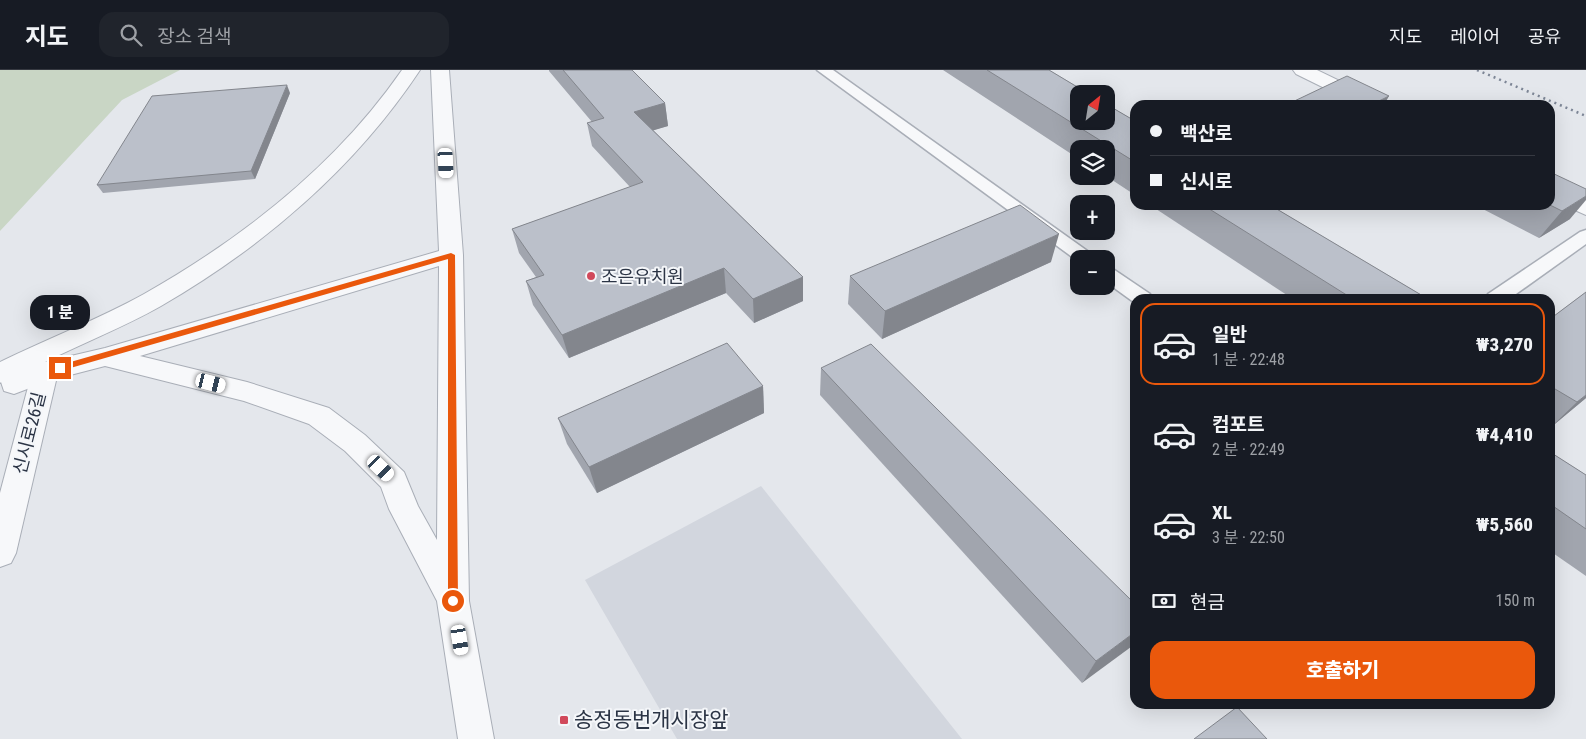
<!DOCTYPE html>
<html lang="ko">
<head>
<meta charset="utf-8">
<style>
  body { margin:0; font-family:"Roboto Condensed","Noto Sans KR",sans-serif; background:#20242c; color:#f1f3f6; height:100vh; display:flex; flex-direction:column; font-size:19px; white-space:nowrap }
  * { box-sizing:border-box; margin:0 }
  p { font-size:16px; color:#9ea1a6 }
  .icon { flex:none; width:28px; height:28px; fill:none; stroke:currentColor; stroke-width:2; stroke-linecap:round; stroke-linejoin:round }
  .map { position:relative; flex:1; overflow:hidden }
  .sheet { position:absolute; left:1130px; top:224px; width:425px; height:415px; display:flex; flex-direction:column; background:#171b24; border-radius:15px; box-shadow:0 5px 20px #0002 }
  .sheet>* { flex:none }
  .guide { position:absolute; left:1130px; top:30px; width:425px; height:110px; border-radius:15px; box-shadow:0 5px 20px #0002; display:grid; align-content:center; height:110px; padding:0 20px; background:#171b24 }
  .needle { width:32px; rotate:30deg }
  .buttons { position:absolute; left:1070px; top:15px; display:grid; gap:10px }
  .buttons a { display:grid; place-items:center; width:45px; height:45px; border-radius:10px; background:#171b24; box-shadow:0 5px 20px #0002; font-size:25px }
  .end { position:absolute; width:22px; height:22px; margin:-11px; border:6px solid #ea580c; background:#fff; box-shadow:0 0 0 2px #fff }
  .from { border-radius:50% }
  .bubble { position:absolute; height:35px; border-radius:15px; background:#171b24; box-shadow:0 5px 20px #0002; font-size:16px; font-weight:800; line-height:35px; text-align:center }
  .car { position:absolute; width:15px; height:30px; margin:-15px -8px; border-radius:6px; box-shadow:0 0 4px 1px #0007; background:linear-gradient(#fff 24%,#345 0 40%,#fff 0 76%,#345 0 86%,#fff 0) }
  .guide b { display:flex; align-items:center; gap:18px; height:48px; font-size:19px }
  .guide b+b { border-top:1px solid #363941 }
  .guide i { width:12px; height:12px; background:#f1f3f6 }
  ul { padding:9px 0 0; list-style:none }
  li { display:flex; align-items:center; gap:15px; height:82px; margin:0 10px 8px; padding:0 10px; border:2px solid transparent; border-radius:15px }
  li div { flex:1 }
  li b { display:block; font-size:19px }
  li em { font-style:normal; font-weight:800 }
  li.selected { border-color:#ea580c }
  li>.icon { width:45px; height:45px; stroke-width:1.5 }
  .pay { display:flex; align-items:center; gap:12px; height:55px; padding:0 20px; font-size:19px }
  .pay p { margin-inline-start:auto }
  .cta { display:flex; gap:10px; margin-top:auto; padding:10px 20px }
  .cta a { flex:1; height:58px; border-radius:15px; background:#ea580c; color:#fff; font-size:20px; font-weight:800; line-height:58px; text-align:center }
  header { display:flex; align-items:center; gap:30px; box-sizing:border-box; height:70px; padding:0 25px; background:#171b24; border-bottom:1px solid #363941 }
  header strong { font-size:24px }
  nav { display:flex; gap:28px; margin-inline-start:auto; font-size:18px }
  .search { width:350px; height:45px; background:#20242c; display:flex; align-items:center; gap:12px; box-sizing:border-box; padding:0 18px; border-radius:15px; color:#9ea1a6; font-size:19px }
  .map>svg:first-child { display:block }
  .built { fill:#d2d6de }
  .green { fill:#c9d6c5 }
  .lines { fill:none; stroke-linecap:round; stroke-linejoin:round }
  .service-casing { stroke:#a9aeb7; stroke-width:3 }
  .minor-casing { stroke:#a9aeb7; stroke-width:2 }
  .tertiary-casing { stroke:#a9aeb7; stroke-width:2 }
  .service { fill:#f7f8fa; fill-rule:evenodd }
  .minor { fill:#f7f8fa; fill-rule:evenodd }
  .tertiary { fill:#f7f8fa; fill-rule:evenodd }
  .rail { stroke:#7d8696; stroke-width:2.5; stroke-dasharray:2 4; stroke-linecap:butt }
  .wall { fill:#a1a5ae }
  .shaded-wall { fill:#83868d }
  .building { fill:#bbc0ca; stroke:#83868d }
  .route { fill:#ea580c }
  .poi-dot { fill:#d1495b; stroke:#f4f6f9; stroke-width:2 }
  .labels { text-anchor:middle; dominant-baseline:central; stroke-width:4; stroke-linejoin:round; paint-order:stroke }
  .poi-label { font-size:18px; fill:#2b3445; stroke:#f4f6f9; text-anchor:start }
  .street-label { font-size:18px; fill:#2b3445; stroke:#f4f6f9 }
  .near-poi-label { font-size:21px; fill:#2b3445; stroke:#f4f6f9; text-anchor:start }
</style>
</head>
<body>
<header>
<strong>지도</strong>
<div class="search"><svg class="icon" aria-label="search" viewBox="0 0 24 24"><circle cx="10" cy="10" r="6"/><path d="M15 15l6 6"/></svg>장소 검색</div>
<nav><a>지도</a><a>레이어</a><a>공유</a></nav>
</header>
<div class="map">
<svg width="1586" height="669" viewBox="0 0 1586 669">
  <rect width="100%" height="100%" fill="#e4e7ec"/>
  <polygon class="built" points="761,416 962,669 677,669 585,510"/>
  <polygon class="green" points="0,0 180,0 122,30 0,161"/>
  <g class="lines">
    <g class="service-casing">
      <g id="service">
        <polygon points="817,0 833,0 1093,185 1096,189 1079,189 1079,192"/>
        <polygon points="1586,160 1586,174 1509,229 1486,229 1488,224 1580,162"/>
        <polygon points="1106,197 1113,199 1150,224 1152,229 1135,229 1135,233 1106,212"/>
      </g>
    </g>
    <g class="minor-casing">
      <polygon id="minor" points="45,292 54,295 58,302 16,483 11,493 0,497 0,423 32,302 36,295"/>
    </g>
    <g class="tertiary-casing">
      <g id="tertiary">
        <path d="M 402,0 L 420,0 C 355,98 263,177 161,236 C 124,257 83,273 45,292 L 105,278 L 439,181 L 431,0 L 449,0 L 463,185 L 469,531 L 494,669 L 458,669 L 437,531 L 389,439 L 381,417 L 345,381 L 309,354 L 244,331 L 105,296 L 51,310 L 14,324 L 4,321 L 1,312 L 0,313 L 0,292 C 47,269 99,249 144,224 C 243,168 337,94 402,0 ZM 439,196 L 437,470 L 418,436 L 404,402 L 365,365 L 329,338 L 247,312 L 140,286 Z"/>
        <polygon points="1293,0 1317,0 1381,31 1384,35 1359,35 1296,4"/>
        <polygon points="1550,115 1586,130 1586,145 1550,129"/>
      </g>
    </g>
    <use href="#service" class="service"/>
    <use href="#minor" class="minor"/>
    <use href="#tertiary" class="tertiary"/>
    <polyline class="rail" points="1477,0 1586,46"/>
  </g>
  <g class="wall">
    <polygon points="549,0 632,0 665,33 668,56 653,60 803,207 803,231 754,253 726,223 569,288 533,235 526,211 536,207 519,183 512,159 630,117 592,76 587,53 592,52 549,1"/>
    <polygon points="943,0 1049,0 1135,51 1135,125 1106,106 1106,79 1079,79 1079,89"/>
    <polygon points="290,23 255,109 103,123 97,115"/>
    <polygon points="1550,102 1570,149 1539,168 1475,135 1550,135"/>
    <polygon points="1150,135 1270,135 1428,229 1293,229"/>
    <polygon points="1051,192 882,269 848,234 850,206"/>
    <polygon points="1586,222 1586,328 1550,358 1550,249"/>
    <polygon points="821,298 1135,534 1082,613 820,325"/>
    <polygon points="763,316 764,343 597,423 567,374 558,348"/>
    <polygon points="1550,382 1586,405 1586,506 1550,481"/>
  </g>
  <g class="shaded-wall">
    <polygon points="287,15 290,23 255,109 251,101"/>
    <polygon points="1389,26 1384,35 1371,35"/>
    <polygon points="665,33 668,56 638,65 634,42"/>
    <polygon points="1586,126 1586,130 1570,149 1539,168 1562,141"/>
    <polygon points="1059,164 1051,192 882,269 885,241"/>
    <polygon points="724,198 726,223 569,288 562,265"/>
    <polygon points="803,207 803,231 754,253 753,229"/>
    <polygon points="763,316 764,343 597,423 589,397"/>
    <polygon points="1586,325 1586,328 1550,358 1577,332"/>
    <polygon points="1135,562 1135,574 1082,613 1096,591"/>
  </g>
  <g class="building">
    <polygon points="563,0 632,0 665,33 634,42 803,207 753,229 724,198 562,265 526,211 544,205 512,159 643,112 587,53 604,48"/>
    <polygon points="987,0 1049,0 1089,24 1079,24 1079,51 1106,51 1106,34 1135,51 1135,92"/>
    <polygon points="1347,6 1389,26 1371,35 1286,35"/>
    <polygon points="287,15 251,101 97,115 152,26"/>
    <polygon points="1550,102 1586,119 1586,126 1562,141 1550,135"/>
    <polygon points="1020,135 1059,164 885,241 850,206"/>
    <polygon points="1203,135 1270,135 1428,229 1353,229"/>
    <polygon points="1586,222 1586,325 1577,332 1550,316 1550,249"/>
    <polygon points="727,273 763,316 589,397 558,348"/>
    <polygon points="871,274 1135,534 1135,562 1096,591 821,298"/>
    <polygon points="1550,382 1586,405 1586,459 1550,434"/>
    <polygon points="1237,637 1267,669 1194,669"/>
  </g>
  <polygon class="route" points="451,183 455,185 458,531 453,535 448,531 448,189 60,301 56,298 60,295"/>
  <g class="poi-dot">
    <circle cx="591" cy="206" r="5"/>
    <rect x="559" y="645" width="10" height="10" rx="2.5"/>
  </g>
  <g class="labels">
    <g class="poi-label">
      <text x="601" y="206">조은유치원</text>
    </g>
    <g class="street-label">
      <text transform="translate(29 363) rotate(-76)">신시로26길</text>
    </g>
    <g class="near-poi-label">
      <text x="574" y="650">송정동번개시장앞</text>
    </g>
  </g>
</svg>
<div class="buttons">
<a><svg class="needle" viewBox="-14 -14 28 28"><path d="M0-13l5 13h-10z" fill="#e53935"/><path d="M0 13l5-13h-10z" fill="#9ea1a6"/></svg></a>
<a><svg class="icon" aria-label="layers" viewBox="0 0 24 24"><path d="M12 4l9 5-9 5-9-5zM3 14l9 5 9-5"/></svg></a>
<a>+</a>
<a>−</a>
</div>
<i class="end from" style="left:453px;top:531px"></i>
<i class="end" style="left:60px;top:298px"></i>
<div class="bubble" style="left:30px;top:225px;width:60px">1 분</div>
<i class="car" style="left:446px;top:93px;rotate:177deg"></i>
<i class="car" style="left:211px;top:313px;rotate:104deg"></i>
<i class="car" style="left:381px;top:398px;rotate:134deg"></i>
<i class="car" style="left:460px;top:570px;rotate:171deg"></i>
<div class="guide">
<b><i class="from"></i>백산로</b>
<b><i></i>신시로</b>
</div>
<section class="sheet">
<ul>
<li class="selected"><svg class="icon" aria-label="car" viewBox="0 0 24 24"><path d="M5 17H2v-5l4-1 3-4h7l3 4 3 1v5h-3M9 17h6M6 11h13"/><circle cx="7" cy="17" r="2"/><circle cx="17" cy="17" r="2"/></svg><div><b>일반</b><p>1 분 · 22:48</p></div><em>₩3,270</em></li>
<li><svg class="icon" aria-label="car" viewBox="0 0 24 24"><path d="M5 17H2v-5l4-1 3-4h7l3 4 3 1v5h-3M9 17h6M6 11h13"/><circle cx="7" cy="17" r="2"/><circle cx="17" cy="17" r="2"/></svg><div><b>컴포트</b><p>2 분 · 22:49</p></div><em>₩4,410</em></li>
<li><svg class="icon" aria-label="car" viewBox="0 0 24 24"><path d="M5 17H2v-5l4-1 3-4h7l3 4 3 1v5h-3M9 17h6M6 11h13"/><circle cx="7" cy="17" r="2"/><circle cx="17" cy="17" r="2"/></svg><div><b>XL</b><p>3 분 · 22:50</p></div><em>₩5,560</em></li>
</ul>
<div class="pay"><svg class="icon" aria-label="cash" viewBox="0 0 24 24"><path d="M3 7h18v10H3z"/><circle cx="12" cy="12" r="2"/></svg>현금<p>150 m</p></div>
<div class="cta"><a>호출하기</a></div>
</section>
</div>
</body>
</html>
